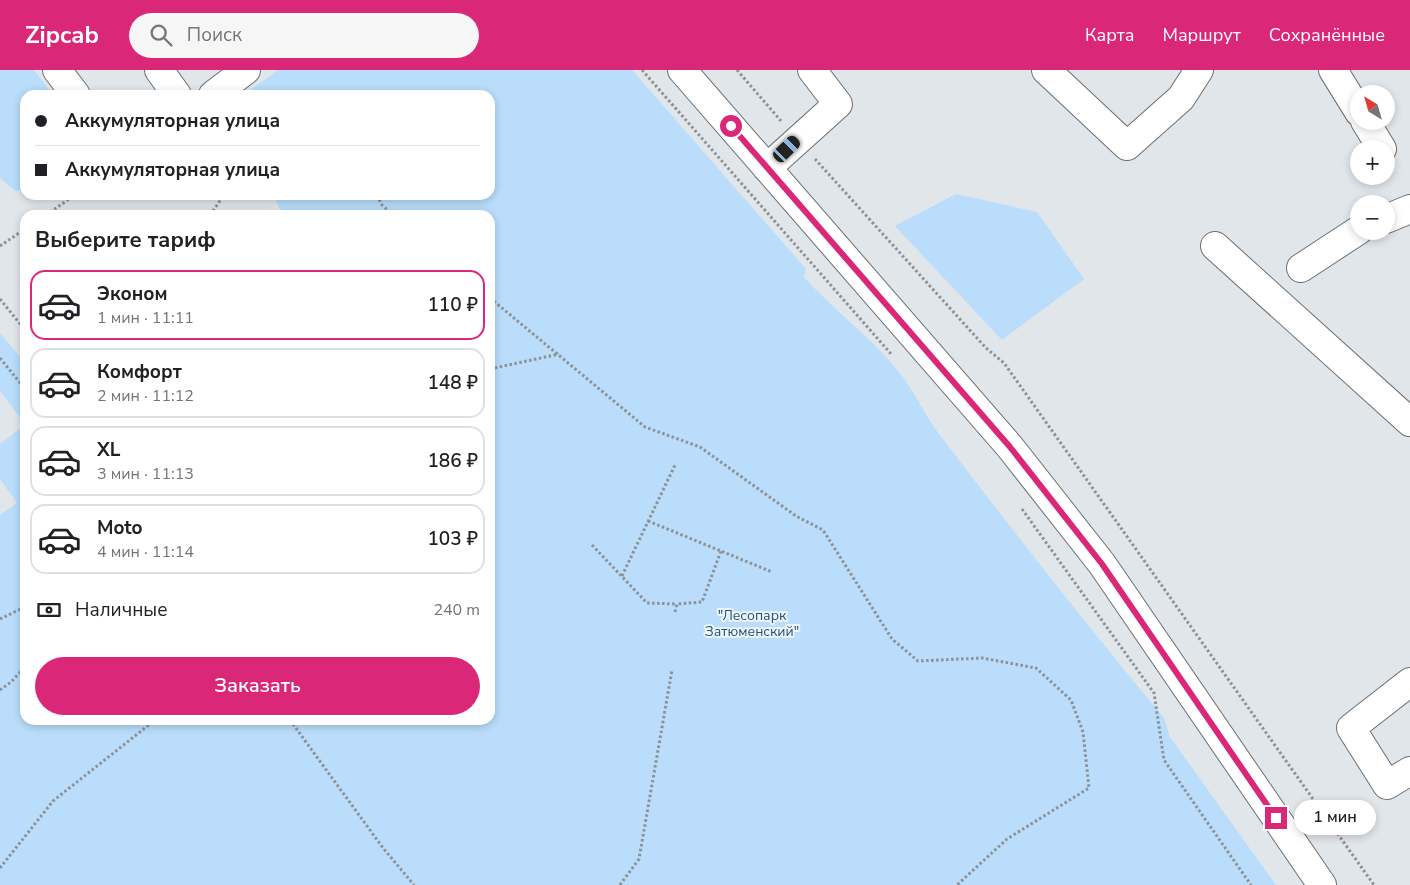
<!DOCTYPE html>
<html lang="ru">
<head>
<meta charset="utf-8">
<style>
  body { margin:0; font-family:"Nunito Sans",sans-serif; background:#f6f6f6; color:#202124; height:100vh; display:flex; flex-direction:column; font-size:19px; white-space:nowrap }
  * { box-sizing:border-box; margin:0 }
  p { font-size:16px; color:#757577 }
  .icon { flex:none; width:28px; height:28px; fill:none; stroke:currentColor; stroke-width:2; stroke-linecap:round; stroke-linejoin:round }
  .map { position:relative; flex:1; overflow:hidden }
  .panel { position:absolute; left:20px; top:140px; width:475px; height:515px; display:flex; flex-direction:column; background:#fff; border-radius:15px; box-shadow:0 2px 8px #0003 }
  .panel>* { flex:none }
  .top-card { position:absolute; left:20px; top:20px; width:475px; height:110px; border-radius:15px; box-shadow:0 2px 8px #0003; display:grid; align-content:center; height:110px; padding:0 15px; background:#fff }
  .needle { width:32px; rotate:323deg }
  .tools { position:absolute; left:1350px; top:15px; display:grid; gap:10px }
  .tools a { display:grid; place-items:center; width:45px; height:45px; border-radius:50%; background:#fff; box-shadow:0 2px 8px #0003; font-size:25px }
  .end { position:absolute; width:22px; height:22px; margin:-11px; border:6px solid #db2777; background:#fff; box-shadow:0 0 0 2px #fff }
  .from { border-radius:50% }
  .bubble { position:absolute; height:35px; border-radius:18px; background:#fff; box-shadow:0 2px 8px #0003; font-size:16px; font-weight:600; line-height:35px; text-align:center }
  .car { position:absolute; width:15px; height:30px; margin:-15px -8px; border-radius:6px; box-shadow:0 0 4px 1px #0007; background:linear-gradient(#222 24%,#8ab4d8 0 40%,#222 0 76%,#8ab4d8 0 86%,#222 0) }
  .top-card b { display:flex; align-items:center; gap:18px; height:48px; font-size:19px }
  .top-card b+b { border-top:1px solid #e0e0e0 }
  .top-card i { width:12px; height:12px; background:#202124 }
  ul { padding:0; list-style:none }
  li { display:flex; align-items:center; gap:15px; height:70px; margin:0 10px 8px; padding:0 5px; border:2px solid #e0e0e0; border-radius:15px }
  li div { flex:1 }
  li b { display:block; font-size:19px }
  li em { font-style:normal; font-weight:600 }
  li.on { border-color:#db2777 }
  li>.icon { width:45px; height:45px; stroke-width:1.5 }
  h2 { padding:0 15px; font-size:22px; line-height:60px }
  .pay { display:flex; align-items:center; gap:12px; height:55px; padding:0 15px; font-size:19px }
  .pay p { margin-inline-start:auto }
  .cta { display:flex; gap:10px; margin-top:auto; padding:10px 15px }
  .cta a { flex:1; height:58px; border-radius:30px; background:#db2777; color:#fff; font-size:20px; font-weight:600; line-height:58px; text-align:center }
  header { display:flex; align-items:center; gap:30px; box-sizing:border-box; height:70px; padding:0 25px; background:#db2777; color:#fff }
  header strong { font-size:24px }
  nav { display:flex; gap:28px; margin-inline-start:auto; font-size:18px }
  .search { width:350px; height:45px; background:#f6f6f6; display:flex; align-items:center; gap:12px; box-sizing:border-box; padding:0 18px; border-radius:28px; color:#757577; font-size:19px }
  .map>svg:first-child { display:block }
  .green { fill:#b9ddfa }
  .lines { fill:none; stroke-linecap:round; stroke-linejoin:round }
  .minor-casing { stroke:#6a6f72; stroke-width:30 }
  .path { stroke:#8d9195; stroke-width:3; stroke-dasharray:2.5 2.5; stroke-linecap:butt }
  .minor { stroke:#fff; stroke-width:28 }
  .route { stroke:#db2777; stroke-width:6 }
  .labels { text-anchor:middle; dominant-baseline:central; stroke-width:4; stroke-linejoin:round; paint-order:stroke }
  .park-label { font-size:14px; fill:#1e5478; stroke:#eef4f8 }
</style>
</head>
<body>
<header>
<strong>Zipcab</strong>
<div class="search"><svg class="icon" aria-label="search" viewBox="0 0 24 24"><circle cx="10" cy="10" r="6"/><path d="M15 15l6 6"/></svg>Поиск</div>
<nav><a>Карта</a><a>Маршрут</a><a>Сохранённые</a></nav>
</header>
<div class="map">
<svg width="1410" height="815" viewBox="0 0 1410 815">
  <rect width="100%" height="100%" fill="#e1e6eb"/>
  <g class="green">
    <polygon points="0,0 34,0 53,25 25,25 25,119 15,121 0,108"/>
    <path d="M 278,0 L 632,0 L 806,199 L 804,207 C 834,241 874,269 902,306 C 916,324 925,346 939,364 C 1012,460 1087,555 1164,648 L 1170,667 L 1276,815 L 0,815 L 0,445 L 17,433 L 0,409 L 0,374 L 25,355 L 25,650 L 490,650 L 490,145 L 282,145 L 274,125 L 490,125 L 490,25 L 257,25 L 252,19 Z"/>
    <polygon points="956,124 1037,142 1084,209 1002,270 895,156"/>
    <polygon points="0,263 25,293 25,354 0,321"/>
  </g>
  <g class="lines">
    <g class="minor-casing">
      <g id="minor">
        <polyline points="57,0 76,25"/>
        <polyline points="159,0 177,25"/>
        <polyline points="682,0 1010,377 1102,494 1322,815"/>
        <polyline points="1046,0 1127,76 1181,28 1199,0"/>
        <polyline points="1333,0 1359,42"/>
        <polyline points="213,25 246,0"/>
        <polyline points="1365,51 1382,79"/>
        <polyline points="767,98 838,34 812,0"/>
        <polyline points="1386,149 1410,139"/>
        <polyline points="1215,176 1410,352"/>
        <polyline points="1301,198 1359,160"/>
        <polyline points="1410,612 1351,658 1387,715 1410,701"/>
      </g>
    </g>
    <g class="path">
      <polyline points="642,0 892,285"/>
      <polyline points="737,0 781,51"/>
      <polyline points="815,89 986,278 1004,293 1374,815"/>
      <polyline points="377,125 382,135 393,145"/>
      <polyline points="46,145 75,125"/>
      <polyline points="210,145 224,125"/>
      <polyline points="0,176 25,159"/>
      <polyline points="490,228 645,357 700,377 796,446 823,460 892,569 918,591 982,588 1036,598 1071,630 1083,662 1089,718 1007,769 957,815"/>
      <polyline points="0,229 25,260"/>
      <polyline points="0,288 25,319"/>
      <polyline points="490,299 559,284"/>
      <polyline points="1022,439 1154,623 1164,690 1251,815"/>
      <polyline points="648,451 772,502"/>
      <polyline points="592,475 647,533 677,534"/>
      <polyline points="622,506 675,395"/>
      <polyline points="675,542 677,534 702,532 721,481"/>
      <polyline points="0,549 25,537"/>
      <polyline points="0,620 11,612 25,597"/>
      <polyline points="290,650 383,778 414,815"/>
      <polyline points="0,798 53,731 155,650"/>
      <polyline points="620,815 639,789 672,600"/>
    </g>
    <use href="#minor" class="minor"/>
  </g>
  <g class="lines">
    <polyline class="route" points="731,56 1010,377 1102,494 1276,748"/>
  </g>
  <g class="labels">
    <g class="park-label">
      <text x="752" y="545">"Лесопарк<tspan x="752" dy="16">Затюменский"</tspan></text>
    </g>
  </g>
</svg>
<div class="tools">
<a><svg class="needle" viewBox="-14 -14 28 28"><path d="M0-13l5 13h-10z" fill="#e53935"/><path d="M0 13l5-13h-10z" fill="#757577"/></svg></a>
<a>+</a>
<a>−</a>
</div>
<i class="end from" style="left:731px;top:56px"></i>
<i class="end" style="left:1276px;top:748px"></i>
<div class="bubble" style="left:1294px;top:730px;width:82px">1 мин</div>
<i class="car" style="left:787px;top:79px;rotate:46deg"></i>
<div class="top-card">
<b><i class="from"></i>Аккумуляторная улица</b>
<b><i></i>Аккумуляторная улица</b>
</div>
<section class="panel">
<h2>Выберите тариф</h2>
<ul>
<li class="on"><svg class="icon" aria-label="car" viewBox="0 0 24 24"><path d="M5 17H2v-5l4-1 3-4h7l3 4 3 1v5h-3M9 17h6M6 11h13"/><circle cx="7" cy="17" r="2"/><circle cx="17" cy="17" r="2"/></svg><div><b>Эконом</b><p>1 мин · 11:11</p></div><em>110 ₽</em></li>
<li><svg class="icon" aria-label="car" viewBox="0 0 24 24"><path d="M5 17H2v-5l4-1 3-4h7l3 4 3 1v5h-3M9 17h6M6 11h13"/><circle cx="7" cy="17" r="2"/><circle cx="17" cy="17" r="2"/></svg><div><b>Комфорт</b><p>2 мин · 11:12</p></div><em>148 ₽</em></li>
<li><svg class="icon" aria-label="car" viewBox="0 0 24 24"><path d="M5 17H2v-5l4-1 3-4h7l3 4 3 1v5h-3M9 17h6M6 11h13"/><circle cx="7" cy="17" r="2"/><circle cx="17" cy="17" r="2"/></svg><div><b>XL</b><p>3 мин · 11:13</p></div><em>186 ₽</em></li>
<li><svg class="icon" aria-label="car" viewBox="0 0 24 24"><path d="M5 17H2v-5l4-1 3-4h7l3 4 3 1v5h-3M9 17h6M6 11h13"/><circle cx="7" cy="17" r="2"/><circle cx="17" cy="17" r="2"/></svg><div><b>Moto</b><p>4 мин · 11:14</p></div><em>103 ₽</em></li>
</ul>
<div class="pay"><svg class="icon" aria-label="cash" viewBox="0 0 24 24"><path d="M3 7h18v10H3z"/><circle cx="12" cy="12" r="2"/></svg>Наличные<p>240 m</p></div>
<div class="cta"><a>Заказать</a></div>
</section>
</div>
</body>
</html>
